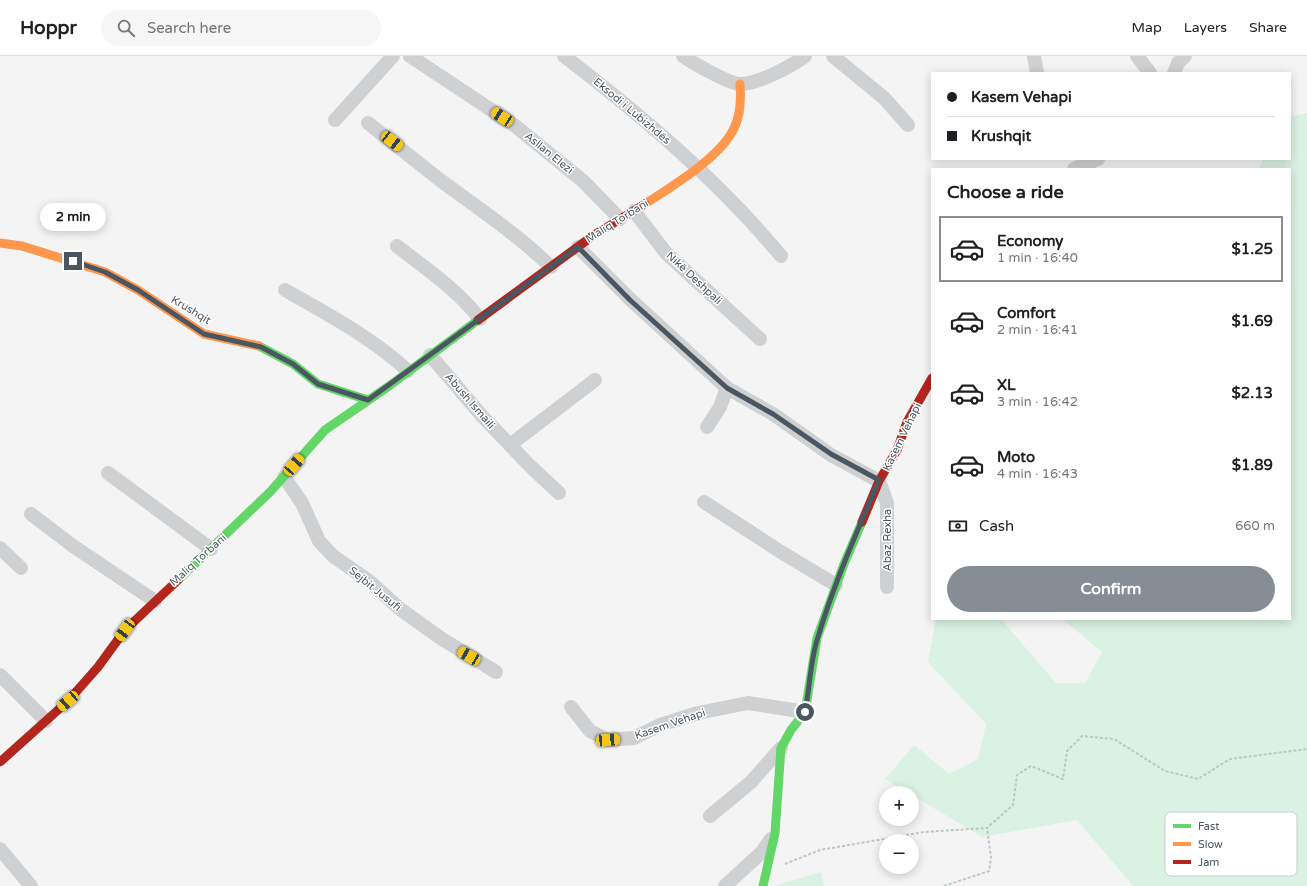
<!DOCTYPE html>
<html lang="en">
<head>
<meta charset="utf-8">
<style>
  body { margin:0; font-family:"Varela Round",sans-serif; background:#f6f6f6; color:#202124; height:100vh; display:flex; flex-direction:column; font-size:15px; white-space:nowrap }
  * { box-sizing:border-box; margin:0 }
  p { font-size:13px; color:#757577 }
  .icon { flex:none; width:22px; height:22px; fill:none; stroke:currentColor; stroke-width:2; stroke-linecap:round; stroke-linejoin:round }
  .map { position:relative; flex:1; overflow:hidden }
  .drawer { position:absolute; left:931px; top:112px; width:360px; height:452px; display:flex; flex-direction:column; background:#fff; border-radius:0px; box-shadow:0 2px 10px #0003 }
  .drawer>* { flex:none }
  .guide { position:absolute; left:931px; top:16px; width:360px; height:88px; border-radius:0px; box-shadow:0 2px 10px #0003; display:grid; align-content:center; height:88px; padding:0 16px; background:#fff }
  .tools { position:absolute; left:879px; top:730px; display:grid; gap:8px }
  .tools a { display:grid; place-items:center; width:40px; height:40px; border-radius:50%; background:#fff; box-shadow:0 2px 10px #0003; font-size:20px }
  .end { position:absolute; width:18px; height:18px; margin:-9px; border:5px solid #4a5661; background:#fff; box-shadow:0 0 0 2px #fff }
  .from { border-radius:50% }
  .bubble { position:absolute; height:28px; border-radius:14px; background:#fff; box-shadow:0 2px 10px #0003; font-size:13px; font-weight:700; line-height:28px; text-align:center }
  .car { position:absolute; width:12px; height:24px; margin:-12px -6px; border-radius:5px; box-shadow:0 0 3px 1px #0007; background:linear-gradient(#f5c518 24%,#345 0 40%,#f5c518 0 76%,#345 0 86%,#f5c518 0) }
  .guide b { display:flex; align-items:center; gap:14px; height:38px; font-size:15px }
  .guide b+b { border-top:1px solid #e0e0e0 }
  .guide i { width:10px; height:10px; background:#202124 }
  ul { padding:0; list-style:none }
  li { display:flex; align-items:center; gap:12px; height:66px; margin:0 8px 6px; padding:0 8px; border:2px solid transparent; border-radius:0px }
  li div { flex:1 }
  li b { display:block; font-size:15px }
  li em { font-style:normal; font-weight:700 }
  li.on { border-color:#868d94 }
  li>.icon { width:36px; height:36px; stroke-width:1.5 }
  h2 { padding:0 16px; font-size:18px; line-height:48px }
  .pay { display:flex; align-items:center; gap:10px; height:44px; padding:0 16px; font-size:15px }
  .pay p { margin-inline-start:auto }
  .button { display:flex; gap:8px; margin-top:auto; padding:8px 16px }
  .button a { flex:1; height:46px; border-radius:24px; background:#868d94; color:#fff; font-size:16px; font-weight:700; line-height:46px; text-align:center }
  header { display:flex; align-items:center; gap:24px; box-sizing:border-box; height:56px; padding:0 20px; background:#fff; border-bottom:1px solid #e0e0e0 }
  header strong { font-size:19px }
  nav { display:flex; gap:22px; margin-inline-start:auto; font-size:14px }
  .search { width:280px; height:36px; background:#f6f6f6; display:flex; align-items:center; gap:10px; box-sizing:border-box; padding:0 14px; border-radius:22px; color:#757577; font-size:15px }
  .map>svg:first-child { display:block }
  .green { fill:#d9f2e3 }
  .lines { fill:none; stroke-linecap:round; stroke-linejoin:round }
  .path { stroke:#bcc7c4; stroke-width:2; stroke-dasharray:3 2; stroke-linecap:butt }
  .street { stroke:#ced0d2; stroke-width:14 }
  .fast { stroke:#63d668; stroke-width:9 }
  .slow { stroke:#ff974d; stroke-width:9 }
  .jam { stroke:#b3261e; stroke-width:9 }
  .route { stroke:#4a5661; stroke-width:5 }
  .labels { text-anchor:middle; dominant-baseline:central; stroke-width:3; stroke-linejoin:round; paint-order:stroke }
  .street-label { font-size:11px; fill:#4a5661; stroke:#fff }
  .key { fill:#fff; stroke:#c9ccd0; stroke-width:1 }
  .key-label { font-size:11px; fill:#4a5661 }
</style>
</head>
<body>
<header>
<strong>Hoppr</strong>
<div class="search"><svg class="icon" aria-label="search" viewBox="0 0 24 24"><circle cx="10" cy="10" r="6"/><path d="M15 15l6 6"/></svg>Search here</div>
<nav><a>Map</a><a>Layers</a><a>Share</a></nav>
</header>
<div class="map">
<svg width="1307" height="830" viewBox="0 0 1307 830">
  <rect width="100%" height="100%" fill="#f4f4f4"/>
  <g class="green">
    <polygon points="1307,57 1307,830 1133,830 1077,764 982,781 885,723 914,689 949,718 978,703 986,668 928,606 936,563 1001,563 1056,627 1085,627 1102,596 1062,563 1290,563 1290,113 1259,113 1263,103 1290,103 1290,61"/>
    <polygon points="821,816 824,830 773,830"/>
  </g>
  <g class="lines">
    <g class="path">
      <polyline points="785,808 820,794 924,776 987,772 1013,749 1017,719 1031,710 1063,723 1067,695 1082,680 1114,683 1165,715 1198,723 1230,703 1307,693"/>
      <polyline points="944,830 989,815 991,802 987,772"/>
    </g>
    <g class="street">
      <polyline points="410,0 514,69 583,125 620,163"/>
      <path d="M 564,0 C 642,60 718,124 781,200"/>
      <path d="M 683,0 C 693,7 729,28 741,28 C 760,27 790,11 805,0"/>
      <polyline points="833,0 884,42 908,69"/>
      <polyline points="1034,0 1037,17"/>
      <polyline points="1137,0 1150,17"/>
      <polyline points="1174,17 1178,7 1185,0"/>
      <polyline points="335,64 393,0"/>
      <path d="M 368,67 C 392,86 416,105 440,124 C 478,152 517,178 551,211"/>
      <polyline points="1074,113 1098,103"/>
      <polyline points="634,155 666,197 760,283"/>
      <path d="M 397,190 C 426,213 457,233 480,263"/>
      <polyline points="578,191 631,244 727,332 773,358 831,399 879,425 887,447 887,531"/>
      <path d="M 285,234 C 326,257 374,283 408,315"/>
      <polyline points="430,299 482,360 531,411 559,437"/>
      <polyline points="707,371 720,351 727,332"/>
      <polyline points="510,389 595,324"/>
      <polyline points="108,417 211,493"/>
      <polyline points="284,421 302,447 319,485 333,500 369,525 400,553 442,583 496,616"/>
      <polyline points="704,446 781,496 836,529"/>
      <polyline points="31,458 73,490 155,545"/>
      <polyline points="0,492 21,512"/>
      <polyline points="0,619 46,665"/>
      <polyline points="571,651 590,675 608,684 634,682 660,669 698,657 748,647 805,656"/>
      <polyline points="710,760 751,726 781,692"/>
      <polyline points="0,793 31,830"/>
      <polyline points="725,830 761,797 771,783"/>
    </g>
    <g class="fast">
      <polyline points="259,290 293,308 318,328 368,344"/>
      <polyline points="178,524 270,436 325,374 389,330 478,264"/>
      <polyline points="763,830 775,777 781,692 791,674 805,656 817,582 844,508 862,466"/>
    </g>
    <g class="slow">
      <path d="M 645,148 C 671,131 723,100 735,70 C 741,57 741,42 740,28"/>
      <polyline points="0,187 22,190 105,216 138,234 204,278 259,290"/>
    </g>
    <g class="jam">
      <polyline points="478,264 594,179 645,148"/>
      <polyline points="862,466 879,425 897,394 907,366 932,322"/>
      <polyline points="0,706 68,645 98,611 125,574 178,524"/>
    </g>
  </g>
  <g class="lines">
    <path class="route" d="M 73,205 L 105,216 L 138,234 L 204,278 L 261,291 L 293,308 L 318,328 L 368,344 L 578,191 L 630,244 L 727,332 L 773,358 L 831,398 L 879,424 C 857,476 834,527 818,581 C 810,605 810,631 805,656"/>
  </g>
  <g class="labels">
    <g class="street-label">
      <text transform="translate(632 55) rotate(40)">Eksodi i Lubizhdës</text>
      <text transform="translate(549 97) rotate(39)">Asllan Elezi</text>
      <text transform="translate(617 165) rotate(-32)">Maliq Torbani</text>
      <text transform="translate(694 222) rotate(43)">Nikë Deshpali</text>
      <text transform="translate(191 254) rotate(31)">Krushqit</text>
      <text transform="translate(470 345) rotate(49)">Abush Ismaili</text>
      <text transform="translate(902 381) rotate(-64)">Kasem Vehapi</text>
      <text transform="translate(887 484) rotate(-90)">Abaz Rexha</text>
      <text transform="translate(198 504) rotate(-42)">Maliq Torbani</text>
      <text transform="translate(375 533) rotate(39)">Sejbit Jusufi</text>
      <text transform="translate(670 668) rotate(-19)">Kasem Vehapi</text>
    </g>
  </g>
  <rect x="1165" y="756" width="132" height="64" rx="6" class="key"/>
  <rect x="1173" y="768" width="18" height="4" fill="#63d668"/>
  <rect x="1173" y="786" width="18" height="4" fill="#ff974d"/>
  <rect x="1173" y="804" width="18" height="4" fill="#b3261e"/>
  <g class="key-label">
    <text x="1198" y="774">Fast</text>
    <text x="1198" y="792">Slow</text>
    <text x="1198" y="810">Jam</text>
  </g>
</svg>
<div class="tools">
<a>+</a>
<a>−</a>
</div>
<i class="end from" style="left:805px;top:656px"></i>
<i class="end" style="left:73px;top:205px"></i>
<div class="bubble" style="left:40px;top:147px;width:66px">2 min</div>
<i class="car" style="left:502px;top:61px;rotate:303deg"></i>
<i class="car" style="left:392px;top:85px;rotate:128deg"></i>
<i class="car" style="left:294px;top:409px;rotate:41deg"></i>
<i class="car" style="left:125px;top:574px;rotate:216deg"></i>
<i class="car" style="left:469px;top:600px;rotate:300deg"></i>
<i class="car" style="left:68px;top:645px;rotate:229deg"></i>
<i class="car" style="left:608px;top:684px;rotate:86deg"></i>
<div class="guide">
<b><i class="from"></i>Kasem Vehapi</b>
<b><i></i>Krushqit</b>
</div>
<section class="drawer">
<h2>Choose a ride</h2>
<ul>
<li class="on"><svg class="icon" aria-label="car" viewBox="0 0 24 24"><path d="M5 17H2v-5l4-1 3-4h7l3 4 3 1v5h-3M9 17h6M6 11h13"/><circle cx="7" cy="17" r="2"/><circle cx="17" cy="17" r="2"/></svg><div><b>Economy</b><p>1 min · 16:40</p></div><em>$1.25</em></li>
<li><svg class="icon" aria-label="car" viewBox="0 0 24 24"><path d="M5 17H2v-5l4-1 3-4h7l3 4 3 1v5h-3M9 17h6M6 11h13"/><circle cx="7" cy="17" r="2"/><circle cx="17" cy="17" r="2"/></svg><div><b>Comfort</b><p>2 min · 16:41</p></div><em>$1.69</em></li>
<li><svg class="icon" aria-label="car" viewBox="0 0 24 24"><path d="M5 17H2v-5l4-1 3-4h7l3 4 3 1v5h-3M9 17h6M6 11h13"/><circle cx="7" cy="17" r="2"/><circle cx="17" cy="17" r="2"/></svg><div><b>XL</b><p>3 min · 16:42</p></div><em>$2.13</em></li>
<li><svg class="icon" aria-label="car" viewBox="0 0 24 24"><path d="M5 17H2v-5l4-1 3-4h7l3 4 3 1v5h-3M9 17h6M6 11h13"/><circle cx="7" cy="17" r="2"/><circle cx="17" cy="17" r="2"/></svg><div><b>Moto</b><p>4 min · 16:43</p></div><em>$1.89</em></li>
</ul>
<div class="pay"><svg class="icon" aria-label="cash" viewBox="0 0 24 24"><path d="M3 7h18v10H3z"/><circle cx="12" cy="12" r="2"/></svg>Cash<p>660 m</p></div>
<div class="button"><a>Confirm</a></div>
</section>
</div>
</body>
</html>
